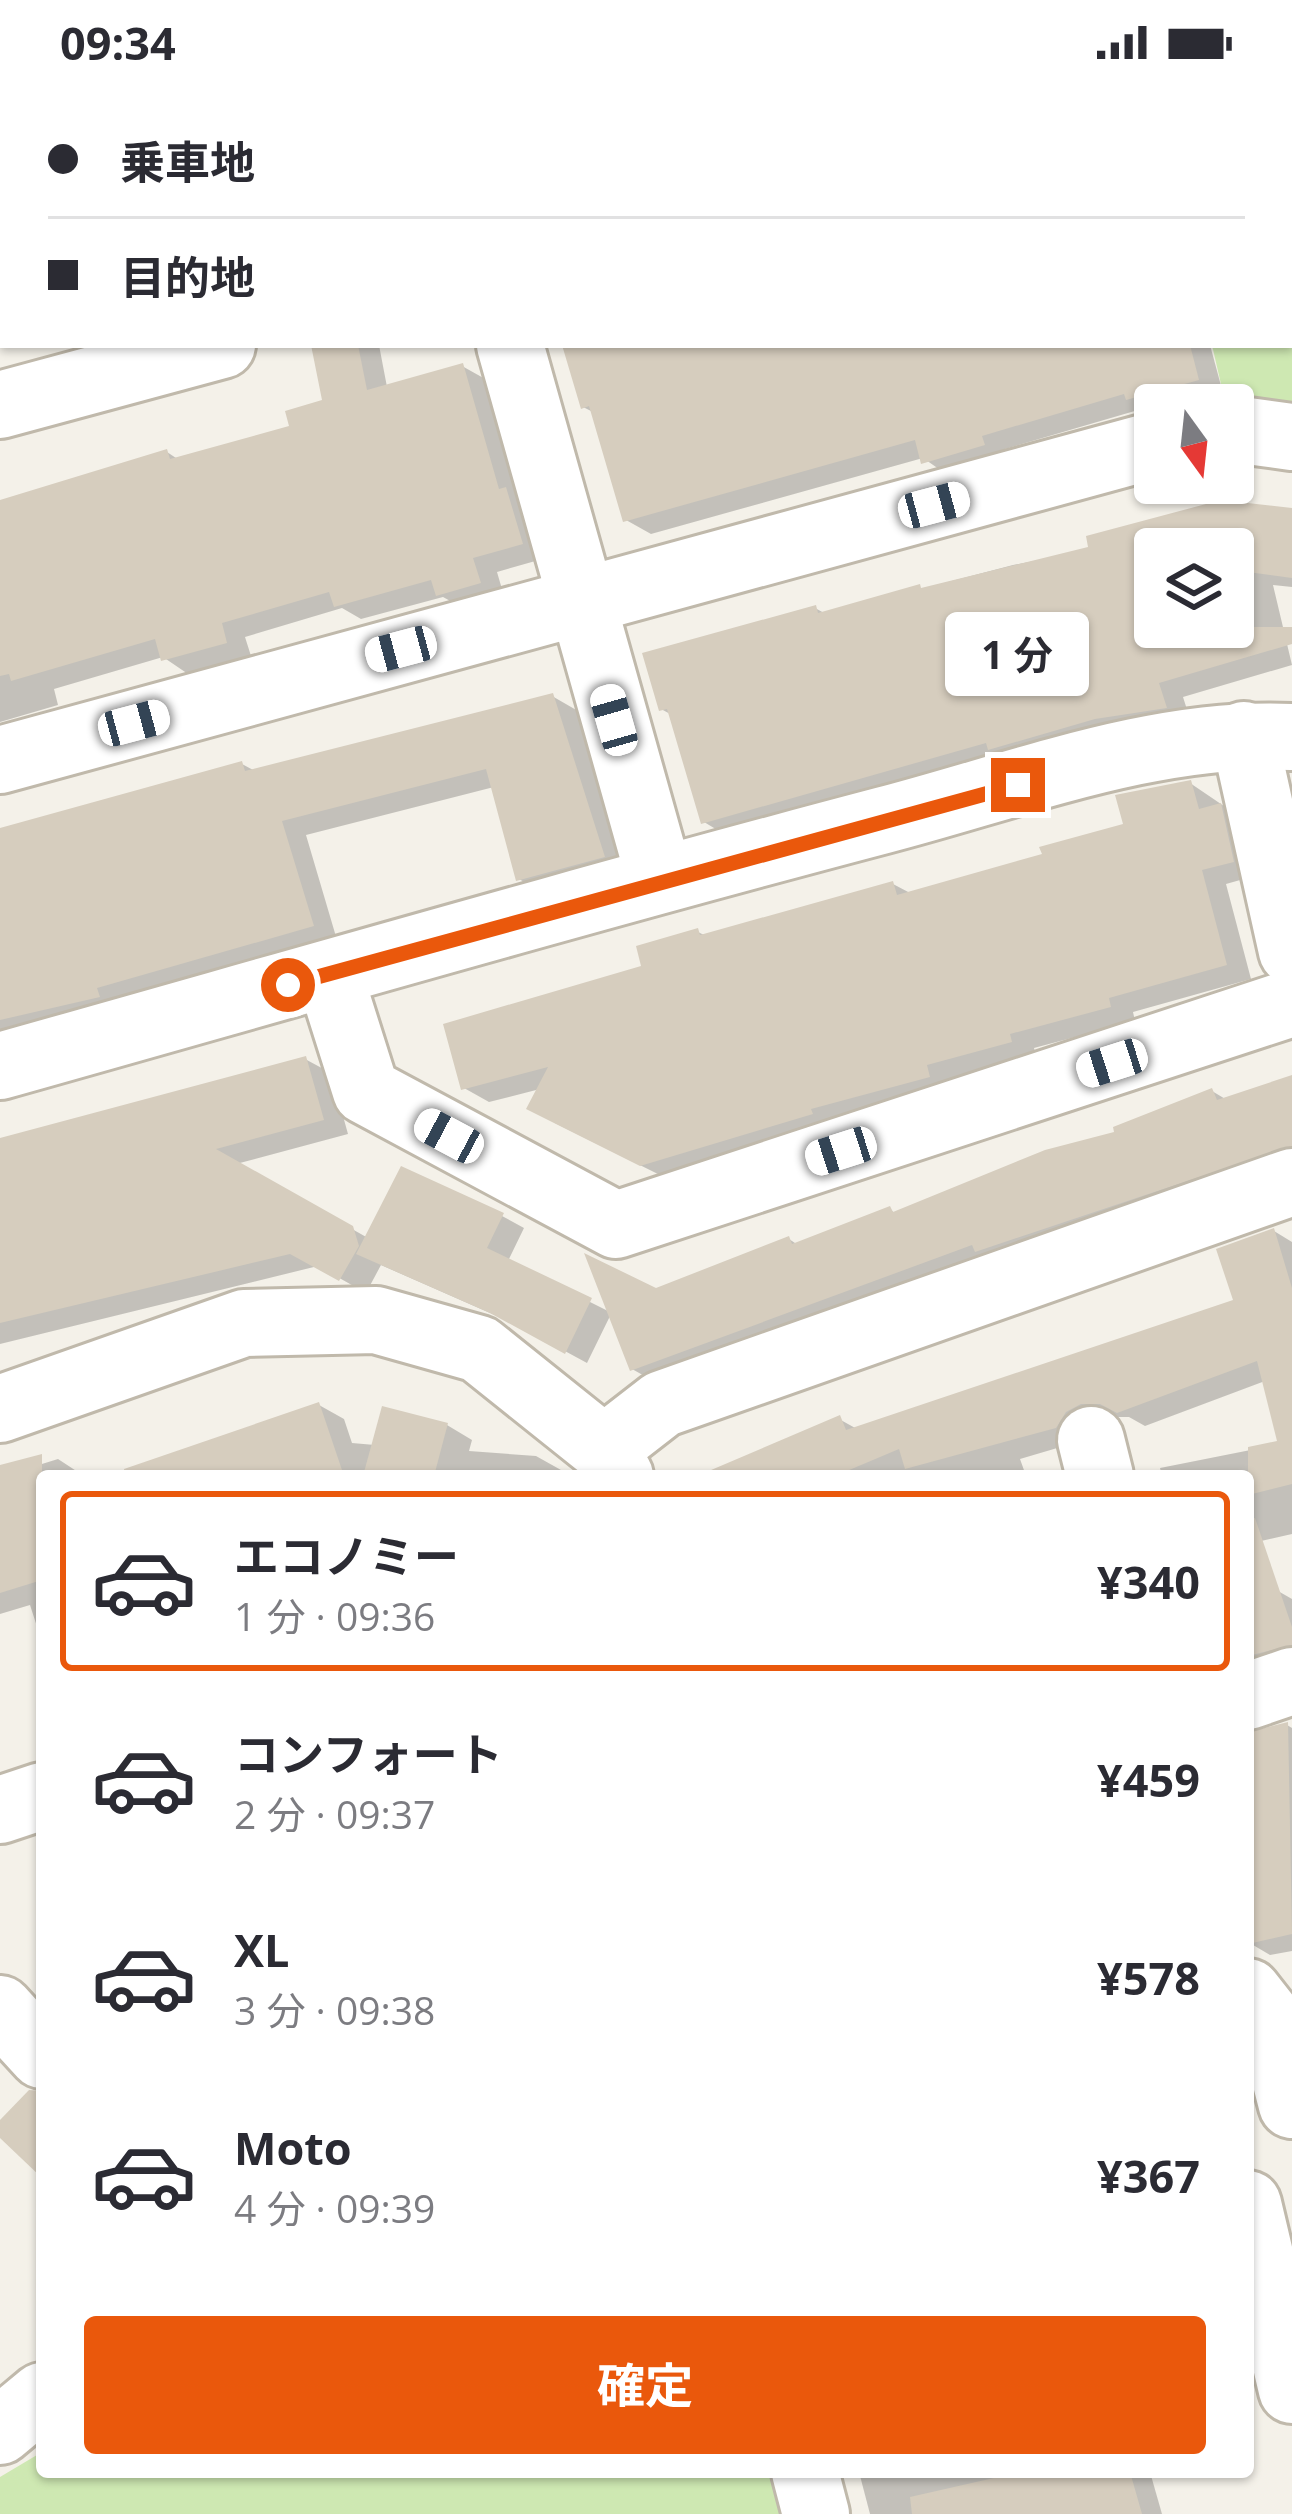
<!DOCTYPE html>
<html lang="ja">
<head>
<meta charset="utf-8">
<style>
  body { margin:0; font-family:"Open Sans","Noto Sans JP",sans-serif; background:#f7f7f7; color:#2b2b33; height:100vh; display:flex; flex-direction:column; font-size:45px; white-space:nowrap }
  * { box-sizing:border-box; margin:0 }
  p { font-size:39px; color:#7c7c81 }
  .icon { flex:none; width:66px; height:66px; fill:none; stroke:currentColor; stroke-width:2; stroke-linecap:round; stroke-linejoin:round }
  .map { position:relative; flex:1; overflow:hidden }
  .side { position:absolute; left:36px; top:1386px; width:1218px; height:1008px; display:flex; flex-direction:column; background:#fff; border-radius:12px; box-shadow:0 3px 9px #0004 }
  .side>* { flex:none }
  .banner { position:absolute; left:0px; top:0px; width:1293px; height:264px; box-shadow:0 3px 9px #0004; display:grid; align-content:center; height:264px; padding:0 48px; background:#fff }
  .needle { width:78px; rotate:165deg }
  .buttons { position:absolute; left:1134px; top:300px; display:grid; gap:24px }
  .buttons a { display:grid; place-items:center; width:120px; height:120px; border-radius:12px; background:#fff; box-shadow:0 3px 9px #0004; font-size:60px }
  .end { position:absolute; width:54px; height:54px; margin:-27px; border:15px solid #ea580c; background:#fff; box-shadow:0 0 0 6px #fff }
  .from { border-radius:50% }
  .bubble { position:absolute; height:84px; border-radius:12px; background:#fff; box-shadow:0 3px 9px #0004; font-size:39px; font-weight:700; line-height:84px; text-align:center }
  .car { position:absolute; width:36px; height:72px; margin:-36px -18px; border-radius:15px; box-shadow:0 0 9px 3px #0007; background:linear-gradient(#fff 24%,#345 0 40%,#fff 0 76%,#345 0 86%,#fff 0) }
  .banner b { display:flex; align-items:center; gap:42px; height:114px; font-size:45px }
  .banner b+b { border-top:3px solid #e1e1e2 }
  .banner i { width:30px; height:30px; background:#2b2b33 }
  ul { padding:21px 0 0; list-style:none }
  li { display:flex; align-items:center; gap:36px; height:180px; margin:0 24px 18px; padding:0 24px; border:6px solid transparent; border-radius:12px }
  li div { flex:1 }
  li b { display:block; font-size:45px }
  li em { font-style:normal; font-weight:700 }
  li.on { border-color:#ea580c }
  li>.icon { width:108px; height:108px; stroke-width:1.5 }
  .cta { display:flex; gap:24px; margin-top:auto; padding:24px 48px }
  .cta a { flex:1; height:138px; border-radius:12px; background:#ea580c; color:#fff; font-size:48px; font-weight:700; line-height:138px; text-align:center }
  .status { display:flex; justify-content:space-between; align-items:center; height:84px; padding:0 60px; background:#fff; direction:ltr }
  .status svg { height:33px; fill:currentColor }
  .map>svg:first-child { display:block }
  .green { fill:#cee8b2 }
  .shadow { fill:#0003; fill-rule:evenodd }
  .building { fill:#d6cdbe }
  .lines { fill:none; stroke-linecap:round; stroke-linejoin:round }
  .minor-casing { stroke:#c0b9ab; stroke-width:72 }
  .minor { stroke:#fff; stroke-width:66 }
  .route { stroke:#ea580c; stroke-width:15 }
</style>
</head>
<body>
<div class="status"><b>09:34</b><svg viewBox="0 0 49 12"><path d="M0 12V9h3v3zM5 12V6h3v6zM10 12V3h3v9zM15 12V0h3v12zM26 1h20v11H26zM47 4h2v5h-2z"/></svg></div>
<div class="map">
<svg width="1292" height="2430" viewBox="0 0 1292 2430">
  <rect width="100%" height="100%" fill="#f4f1e9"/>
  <g class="green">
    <polygon points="1292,47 1292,322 1224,313 1212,261 1290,261"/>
    <polygon points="42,2368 42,2388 774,2388 785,2430 0,2430 0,2393"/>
  </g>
  <g class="shadow">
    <polygon points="247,0 411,0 412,3 238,3"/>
    <polygon points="509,0 996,0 986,3"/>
    <polygon points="1000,0 1082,0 1069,3"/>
    <polygon points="0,67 3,69 0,255"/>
    <polygon points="314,261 379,261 387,303 462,282 487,296 546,474 497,488 504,512 463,524 443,513 361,535 342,524 245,553 251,572 188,590 163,573 54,605 58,621 0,638 0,419 167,368 179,376 293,344 326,318"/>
    <polygon points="596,261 1210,261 1223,309 1181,321 1155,321 1155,328 1145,324 1005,365 1008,375 949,392 923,374 651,450 626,436 593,328 583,323"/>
    <path d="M 1292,428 L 1292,503 L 1273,501 L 1292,581 L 1183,613 L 1191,638 L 729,753 L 704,738 L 672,631 L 661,625 L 815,524 L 826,530 L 1013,481 ZM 1155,465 L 1233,465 L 1233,543 L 1155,543 Z"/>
    <polygon points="552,612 578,627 629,787 544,810 519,795 494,703 306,751 337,856 0,958 0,746 242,680 255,687"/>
    <polygon points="1190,699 1246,737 1258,791 1226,800 1251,895 1133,928 1135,937 1034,964 1036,972 951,995 954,1007 668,1095 555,1039 540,1005 489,1018 464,1004 698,848 706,852 893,800 912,810 1045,773 1127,742"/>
    <polygon points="305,975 331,989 348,1050 236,1080 368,1154 502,1132 524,1144 508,1177 610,1228 789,1155 798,1161 890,1126 897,1130 1117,1050 1212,1007 1227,1016 1292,994 1292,1081 657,1299 632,1285 611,1230 587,1279 515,1240 381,1181 366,1209 318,1182 0,1260 0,1057"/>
    <polygon points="1274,1147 1292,1158 1292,1450 1248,1460 1248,1392 1162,1392 1160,1384 1281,1360 1265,1297 1145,1342 1129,1333 1108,1333 1081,1357 1020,1375 1025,1389 1017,1392 769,1392 839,1335 857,1345 1237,1218"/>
    <polygon points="319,1321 344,1335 352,1359 375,1361 447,1341 472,1356 469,1367 536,1372 561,1386 561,1392 145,1392"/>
    <polygon points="58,1375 84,1392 42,1392 42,1558 30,1521 0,1530 0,1393"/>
    <polygon points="1278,1507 1292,1515 1292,1582 1248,1581 1248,1517"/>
    <polygon points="1287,1641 1292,1644 1292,1867 1270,1871 1248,1858 1248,1652"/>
    <polygon points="859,2388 1150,2388 1162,2430 870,2430"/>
  </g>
  <g class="building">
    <polygon points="311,261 358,261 367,306 463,279 499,405 506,403 523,460 473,474 481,499 436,512 431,496 334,523 329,508 222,539 227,559 161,577 155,555 11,597 9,590 0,592 0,416 167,365 170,375 289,342 285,327 322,316"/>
    <polygon points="562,261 1190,261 1199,296 1126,316 1124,310 982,352 985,361 921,380 915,356 623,438 589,322 581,325"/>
    <polygon points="1221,416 1292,424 1292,494 1233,486 1233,465 1155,465 1155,543 1292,543 1292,560 1159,599 1167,624 1095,635 988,666 986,659 701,740 667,625 659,627 642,569 816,521 818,529 920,500 921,504 1088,463 1086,452"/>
    <polygon points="553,609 605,773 516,797 486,685 282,737 314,842 97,904 100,913 0,936 0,744 242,677 245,687"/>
    <polygon points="1191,696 1199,725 1221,719 1234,778 1202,786 1227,881 1109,914 1111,923 1010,950 1012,958 927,981 930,993 811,1025 813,1030 640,1082 526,1025 548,983 461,1006 443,940 641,882 636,862 698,844 700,851 893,797 897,811 1042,770 1039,763 1123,740 1115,711"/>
    <polygon points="306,972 324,1036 216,1065 353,1142 359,1162 339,1197 290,1170 0,1239 0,1054"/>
    <polygon points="1292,991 1292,1062 975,1168 972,1161 630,1287 584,1169 656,1204 789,1152 792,1160 890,1122 893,1128 1045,1066 1114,1048 1113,1043 1212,1004 1217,1016"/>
    <polygon points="401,1082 504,1129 487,1164 592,1214 565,1270 490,1229 356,1170"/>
    <polygon points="1274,1144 1292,1204 1292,1400 1248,1411 1248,1363 1277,1357 1257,1277 1117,1329 1100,1320 1081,1320 1066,1328 1056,1344 905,1385 899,1365 835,1392 697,1392 840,1331 846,1346 1233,1216 1216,1165"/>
    <polygon points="319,1318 344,1392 125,1392 124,1385"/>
    <polygon points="382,1322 448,1339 434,1392 363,1392"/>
    <polygon points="42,1370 42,1496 0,1509 0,1381"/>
    <polygon points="1255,1434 1292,1543 1292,1561 1248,1572 1248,1435"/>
    <polygon points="1288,1638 1292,1850 1248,1860 1248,1648"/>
    <polygon points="29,2006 42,2007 42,2094 0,2054 0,2036"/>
    <polygon points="1020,2388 1130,2388 1142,2430 912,2430 910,2413"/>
  </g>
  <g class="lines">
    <g class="minor-casing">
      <g id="minor">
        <polyline points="441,0 442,3"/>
        <polyline points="1290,16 1292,16"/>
        <polyline points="510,261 660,795"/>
        <polyline points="0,321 222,261"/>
        <polyline points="1233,345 1292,353"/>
        <polyline points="1244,651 1292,867"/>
        <polyline points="0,676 1155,361"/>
        <polyline points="329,890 366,1007 616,1141 1292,919"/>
        <path d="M 0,982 C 295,899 588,814 884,736 C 1015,702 1156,646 1292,653"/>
        <polyline points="0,1325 244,1239 376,1236 479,1265 604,1365 620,1392"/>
        <polyline points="1091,1356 1100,1392"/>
        <polyline points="604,1365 662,1320 1292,1098"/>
        <polyline points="1248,1612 1292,1597"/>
        <polyline points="0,1726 42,1712"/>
        <polyline points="1248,1908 1270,1936 1292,2021"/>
        <polyline points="0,1925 42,1971"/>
        <polyline points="1248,2120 1292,2306"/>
        <polyline points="0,2347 42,2312"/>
        <polyline points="805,2388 816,2430"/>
      </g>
    </g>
    <use href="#minor" class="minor"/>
  </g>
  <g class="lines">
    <polyline class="route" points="288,901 1018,701"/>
  </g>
</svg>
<div class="buttons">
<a><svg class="needle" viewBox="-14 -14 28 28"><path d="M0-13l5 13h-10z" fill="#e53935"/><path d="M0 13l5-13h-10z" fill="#7c7c81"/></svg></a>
<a><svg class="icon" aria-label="layers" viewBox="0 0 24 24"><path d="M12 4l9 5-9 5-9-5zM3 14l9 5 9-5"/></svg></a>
</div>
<i class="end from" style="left:288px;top:901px"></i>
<i class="end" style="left:1018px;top:701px"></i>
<div class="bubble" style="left:945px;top:528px;width:144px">1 分</div>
<i class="car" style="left:934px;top:421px;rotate:75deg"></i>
<i class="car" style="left:401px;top:565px;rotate:255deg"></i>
<i class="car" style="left:614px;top:636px;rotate:344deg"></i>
<i class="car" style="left:134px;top:639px;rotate:75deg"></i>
<i class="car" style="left:1112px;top:979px;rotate:252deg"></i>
<i class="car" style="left:449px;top:1052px;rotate:298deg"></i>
<i class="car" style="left:841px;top:1067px;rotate:252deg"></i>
<div class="banner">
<b><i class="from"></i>乗車地</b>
<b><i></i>目的地</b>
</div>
<section class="side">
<ul>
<li class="on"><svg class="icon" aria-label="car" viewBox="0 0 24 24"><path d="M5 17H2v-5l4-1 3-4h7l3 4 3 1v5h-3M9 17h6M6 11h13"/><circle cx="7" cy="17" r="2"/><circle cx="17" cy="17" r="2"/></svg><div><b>エコノミー</b><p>1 分 · 09:36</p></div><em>¥340</em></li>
<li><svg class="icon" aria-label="car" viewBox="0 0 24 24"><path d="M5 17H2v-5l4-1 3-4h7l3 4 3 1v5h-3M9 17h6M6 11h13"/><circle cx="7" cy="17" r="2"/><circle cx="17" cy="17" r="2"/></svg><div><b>コンフォート</b><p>2 分 · 09:37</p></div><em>¥459</em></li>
<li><svg class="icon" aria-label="car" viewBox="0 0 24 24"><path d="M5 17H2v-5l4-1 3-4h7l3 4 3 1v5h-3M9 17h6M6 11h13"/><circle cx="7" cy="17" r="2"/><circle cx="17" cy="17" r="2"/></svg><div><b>XL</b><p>3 分 · 09:38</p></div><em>¥578</em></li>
<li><svg class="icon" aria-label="car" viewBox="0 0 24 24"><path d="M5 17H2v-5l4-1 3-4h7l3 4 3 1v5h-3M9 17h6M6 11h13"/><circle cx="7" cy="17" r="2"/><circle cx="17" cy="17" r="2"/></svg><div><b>Moto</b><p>4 分 · 09:39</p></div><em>¥367</em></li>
</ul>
<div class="cta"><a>確定</a></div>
</section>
</div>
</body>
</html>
